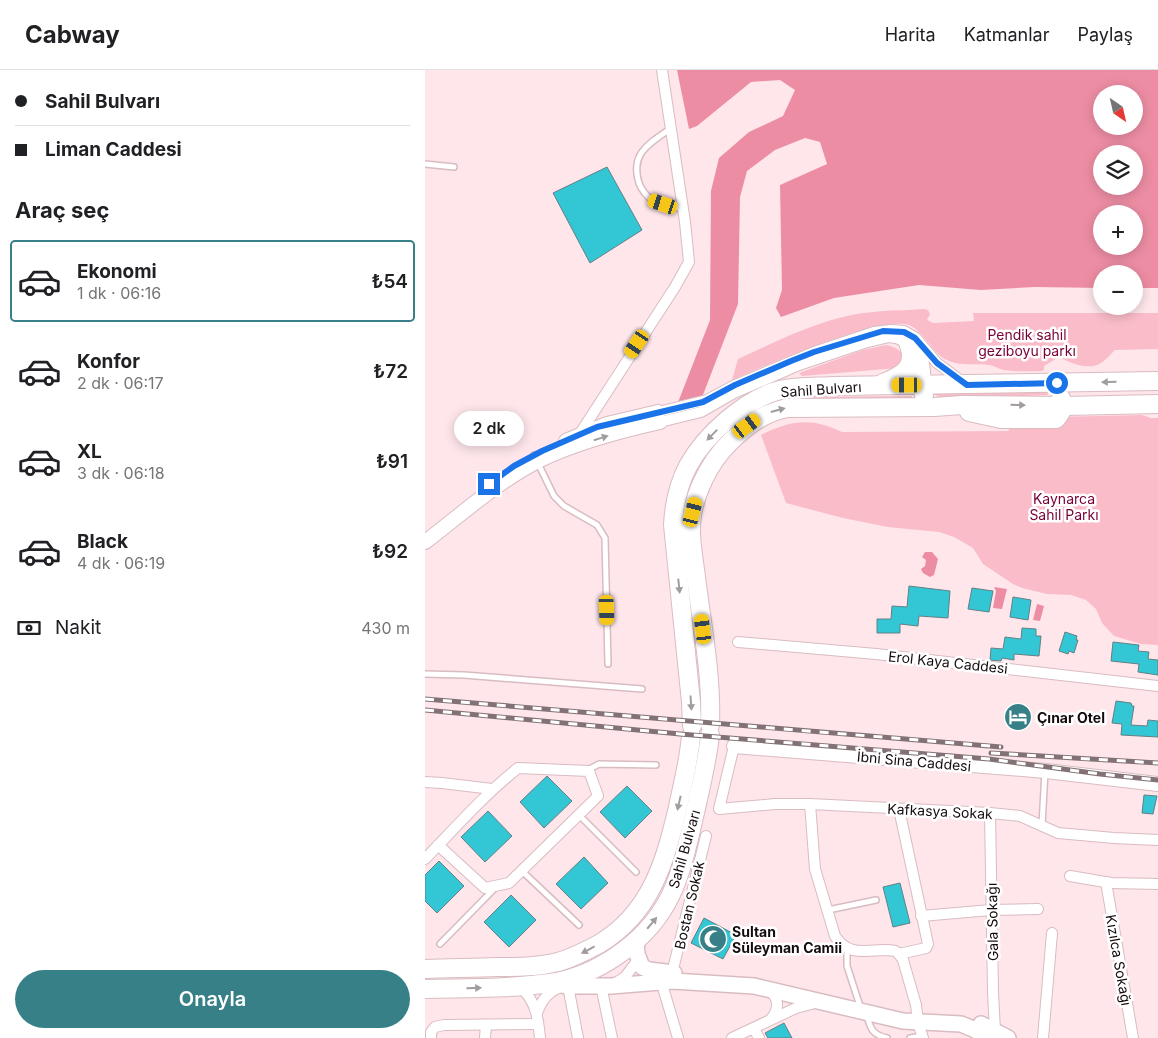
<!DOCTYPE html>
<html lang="tr">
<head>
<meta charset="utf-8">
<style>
  body { margin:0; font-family:Inter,sans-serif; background:#f6f6f6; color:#202124; height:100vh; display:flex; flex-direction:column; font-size:19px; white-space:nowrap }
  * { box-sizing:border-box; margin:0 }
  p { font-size:16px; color:#757577 }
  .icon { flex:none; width:28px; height:28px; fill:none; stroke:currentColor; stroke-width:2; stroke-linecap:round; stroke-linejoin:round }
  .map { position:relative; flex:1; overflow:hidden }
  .drawer { display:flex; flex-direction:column; background:#fff; width:425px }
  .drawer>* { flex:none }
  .top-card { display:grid; align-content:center; height:110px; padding:0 15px; background:#fff }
  .needle { width:32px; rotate:146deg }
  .controls { position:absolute; left:668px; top:15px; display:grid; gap:10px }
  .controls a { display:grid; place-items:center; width:50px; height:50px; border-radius:50%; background:#fff; box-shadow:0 2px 12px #0003; font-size:25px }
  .end { position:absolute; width:22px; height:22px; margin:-11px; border:6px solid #1a73e8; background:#fff; box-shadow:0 0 0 2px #fff }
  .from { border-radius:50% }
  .bubble { position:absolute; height:35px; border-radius:18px; background:#fff; box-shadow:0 2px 12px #0003; font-size:16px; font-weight:600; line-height:35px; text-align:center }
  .car { position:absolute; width:15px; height:30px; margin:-15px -8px; border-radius:6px; box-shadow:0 0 4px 1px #0007; background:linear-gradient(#f5c518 24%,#345 0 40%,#f5c518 0 76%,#345 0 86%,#f5c518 0) }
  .top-card b { display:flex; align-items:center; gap:18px; height:48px; font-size:19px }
  .top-card b+b { border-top:1px solid #e0e0e0 }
  .top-card i { width:12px; height:12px; background:#202124 }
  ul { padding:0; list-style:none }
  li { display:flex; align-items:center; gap:15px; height:82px; margin:0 10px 8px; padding:0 5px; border:2px solid transparent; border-radius:5px }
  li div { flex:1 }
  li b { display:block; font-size:19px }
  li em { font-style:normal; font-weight:600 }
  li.on { border-color:#388088 }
  li>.icon { width:45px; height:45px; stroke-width:1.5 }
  h2 { padding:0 15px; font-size:22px; line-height:60px }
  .pay { display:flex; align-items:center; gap:12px; height:55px; padding:0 15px; font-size:19px }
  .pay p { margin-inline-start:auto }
  .primary-button { display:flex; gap:10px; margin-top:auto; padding:10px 15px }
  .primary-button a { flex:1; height:58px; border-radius:30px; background:#388088; color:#fff; font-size:20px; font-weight:600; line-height:58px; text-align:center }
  header { display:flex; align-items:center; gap:30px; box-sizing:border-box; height:70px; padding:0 25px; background:#fff; border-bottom:1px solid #e0e0e0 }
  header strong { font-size:24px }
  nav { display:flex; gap:28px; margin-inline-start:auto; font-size:18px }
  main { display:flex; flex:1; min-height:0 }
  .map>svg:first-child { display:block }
  .green { fill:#fabcc9 }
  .water { fill:#ed8da4; fill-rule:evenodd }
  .building { fill:#33c6d5; stroke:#638084 }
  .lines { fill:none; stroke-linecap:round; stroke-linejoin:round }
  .lane-casing { stroke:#d9bcc1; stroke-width:8 }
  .street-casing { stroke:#d9bcc1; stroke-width:12 }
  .secondary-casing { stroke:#d9bcc1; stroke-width:16 }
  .primary-casing { stroke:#d9bcc1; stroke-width:18 }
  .highway-casing { stroke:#d9bcc1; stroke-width:20 }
  .lane { stroke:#fff; stroke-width:5 }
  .street { stroke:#fff; stroke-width:10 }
  .secondary { stroke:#fff; stroke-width:14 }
  .primary { stroke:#fff; stroke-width:15 }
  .highway { stroke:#fff; stroke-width:18 }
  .rail-casing { stroke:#827275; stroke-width:5 }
  .rail { stroke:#fff; stroke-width:3; stroke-dasharray:9; stroke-linecap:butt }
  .oneway { fill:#a19d9e }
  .route { stroke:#1a73e8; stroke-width:6 }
  .labels { text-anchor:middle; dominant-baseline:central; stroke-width:5; stroke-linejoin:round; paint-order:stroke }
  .park-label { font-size:14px; fill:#780035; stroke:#fff }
  .street-label { font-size:14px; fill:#150b0d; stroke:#fff }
  .poi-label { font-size:14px; font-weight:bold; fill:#150b0d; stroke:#fff; text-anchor:start }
</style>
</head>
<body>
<header>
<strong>Cabway</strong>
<nav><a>Harita</a><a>Katmanlar</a><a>Paylaş</a></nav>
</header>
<main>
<section class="drawer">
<div class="top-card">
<b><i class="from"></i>Sahil Bulvarı</b>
<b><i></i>Liman Caddesi</b>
</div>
<h2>Araç seç</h2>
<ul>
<li class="on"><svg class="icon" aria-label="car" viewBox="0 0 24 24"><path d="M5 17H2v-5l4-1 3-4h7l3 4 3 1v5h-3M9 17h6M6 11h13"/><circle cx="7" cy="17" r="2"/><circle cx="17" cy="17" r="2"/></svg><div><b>Ekonomi</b><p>1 dk · 06:16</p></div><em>₺54</em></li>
<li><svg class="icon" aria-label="car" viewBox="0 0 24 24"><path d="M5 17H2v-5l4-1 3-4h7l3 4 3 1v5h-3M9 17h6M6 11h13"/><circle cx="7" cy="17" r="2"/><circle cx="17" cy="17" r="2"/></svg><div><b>Konfor</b><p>2 dk · 06:17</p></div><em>₺72</em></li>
<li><svg class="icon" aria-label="car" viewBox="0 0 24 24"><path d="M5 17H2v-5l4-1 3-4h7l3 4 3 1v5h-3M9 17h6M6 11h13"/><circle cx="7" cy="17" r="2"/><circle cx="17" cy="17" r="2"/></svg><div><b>XL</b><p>3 dk · 06:18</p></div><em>₺91</em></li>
<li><svg class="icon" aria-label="car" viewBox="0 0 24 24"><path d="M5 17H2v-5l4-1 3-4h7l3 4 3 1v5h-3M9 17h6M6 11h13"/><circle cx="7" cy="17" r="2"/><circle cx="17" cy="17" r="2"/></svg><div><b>Black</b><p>4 dk · 06:19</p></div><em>₺92</em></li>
</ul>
<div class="pay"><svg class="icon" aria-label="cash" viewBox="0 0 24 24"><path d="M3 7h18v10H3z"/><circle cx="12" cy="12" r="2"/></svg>Nakit<p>430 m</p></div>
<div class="primary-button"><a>Onayla</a></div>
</section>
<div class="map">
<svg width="733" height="968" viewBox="0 0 733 968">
  <rect width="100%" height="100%" fill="#fee6eb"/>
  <g class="green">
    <path d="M 499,239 L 503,240 L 505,244 L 502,250 L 508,253 L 549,251 L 548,243 L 733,243 L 733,279 L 690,280 C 686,284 681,290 676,293 C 664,301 645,293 634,287 L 619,296 L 619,300 L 617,301 C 605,301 591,302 579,300 C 574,299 570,296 564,295 C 549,293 534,297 520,289 C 508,283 498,261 484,255 C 453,245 340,296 307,310 L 313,289 C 346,274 379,257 414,248 C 441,240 471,241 499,239 Z"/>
    <path d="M 461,275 C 471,277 478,281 479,291 L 473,298 L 377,306 L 374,303 L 438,280 Z"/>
    <polygon points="576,320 622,320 623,325 518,329 508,324"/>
    <polygon points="487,326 487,331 349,333 358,328 368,327"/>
    <path d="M 717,345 L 726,348 L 733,348 L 733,575 L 716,574 L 689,566 L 677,553 L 671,539 L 661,530 L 646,525 L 622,524 L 597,518 L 588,514 L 558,494 L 548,478 L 529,467 L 514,462 L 463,457 L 418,448 L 361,433 L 336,365 C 365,350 387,347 417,362 L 583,361 L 589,353 L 628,347 Z"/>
  </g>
  <g class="water">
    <path d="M 252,0 L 733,0 L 733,218 L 709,218 L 709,204 L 676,204 L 676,218 L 610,217 L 556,220 L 494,215 L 409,228 L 356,247 L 351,238 L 357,220 L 355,115 L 402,94 L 395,72 L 380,68 L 350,80 L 322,101 L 315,127 L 313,234 L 276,330 L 252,335 L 285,250 L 286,121 L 294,88 L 324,62 L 358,46 L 370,20 L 355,10 L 326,12 L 272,56 L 264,59 ZM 676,24 L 709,24 L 709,56 L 676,56 ZM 676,84 L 709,84 L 709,116 L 676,116 ZM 676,144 L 709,144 L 709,176 L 676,176 Z"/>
    <polygon points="500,482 507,482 513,489 509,505 505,507 498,503 496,499 500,496 501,490 497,487"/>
    <polygon points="569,517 582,519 577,539 568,538 571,521"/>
    <polygon points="612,534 619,536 615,551 608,550"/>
  </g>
  <g class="building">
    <polygon points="182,97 217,160 165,193 128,123"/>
    <polygon points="484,516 525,521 523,548 494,546 493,556 475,554 475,563 452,563 452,549 466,549 467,536 482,537"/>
    <polygon points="547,518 568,521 564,542 543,539"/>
    <polygon points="588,527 606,530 603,550 585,547"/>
    <polygon points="597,558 611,559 611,566 616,566 614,586 589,584 589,590 577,588 576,591 565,590 566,578 578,579 580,567 596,569"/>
    <polygon points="640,562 652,566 651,570 653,570 649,583 644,581 643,584 634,581"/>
    <polygon points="688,572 714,575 713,581 724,582 723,589 733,590 733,605 713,602 714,594 686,591"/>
    <polygon points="691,631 706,633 707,636 709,636 706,655 722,656 723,650 733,651 733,667 696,665 697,654 687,653"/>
    <polygon points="122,706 147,731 119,758 95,732"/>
    <polygon points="202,716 227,741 200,768 175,742"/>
    <polygon points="719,725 732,726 728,744 717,743"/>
    <polygon points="63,741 87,766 60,792 36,767"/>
    <polygon points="159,787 183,813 156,839 131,814"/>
    <polygon points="14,791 39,816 12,843 0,831 0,805"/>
    <polygon points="475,813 485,853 468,857 458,817"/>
    <polygon points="86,825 111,850 84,877 59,852"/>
    <polygon points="279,848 311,865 298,889 266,873"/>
    <polygon points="359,953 367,968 343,968 340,963"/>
  </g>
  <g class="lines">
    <g class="lane-casing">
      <g id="lane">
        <path d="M 245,59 C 223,74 205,84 214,113 C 216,119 222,127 228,131 C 237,135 248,136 258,140"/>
        <polyline points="0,94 29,97"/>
        <polyline points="109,385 129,426 139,436 172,455 180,468 183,594"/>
        <polyline points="0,604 39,605 217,619"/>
        <polyline points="161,701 174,694 231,695"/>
        <polyline points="154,745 211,802"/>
        <polyline points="617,755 620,701"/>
        <polyline points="97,801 154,855"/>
        <polyline points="403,840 451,830"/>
        <polyline points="15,874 71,817"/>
        <polyline points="422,879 422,896 434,933"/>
        <path d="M 442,945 C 445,959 448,965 462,968"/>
        <polyline points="485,968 497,966"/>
      </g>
    </g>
    <g class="street-casing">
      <g id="street">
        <polyline points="233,342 282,330 310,315 389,282 449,262 466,260 479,261 491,268 512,293 539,313"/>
        <polyline points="235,352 276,342 309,323 374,295 439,273 464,267 471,268 483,273"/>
        <polyline points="154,365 250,217 264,192 260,152 237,0"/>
        <polyline points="313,572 451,584 733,616"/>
        <polyline points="309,676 294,739 350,734 385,734 565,743 595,746 633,763 689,768 733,770"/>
        <polyline points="0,712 17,713 67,719"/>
        <path d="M 385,734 L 390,799 L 410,866 C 422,885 437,881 458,880 C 461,880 467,880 470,881 C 473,882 476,887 478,890 L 491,935 L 493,953 L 498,968"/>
        <polyline points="474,739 503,874 501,878 474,884"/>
        <polyline points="565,743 568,922 570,961"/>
        <path d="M 0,789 C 30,758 59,725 93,698 L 164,701 L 173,726 L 84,813 L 60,818 L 13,775"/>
        <polyline points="645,806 686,813 733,814"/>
        <polyline points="681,812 708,968"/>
        <polyline points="496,846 566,840 613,839"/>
        <polyline points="247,903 281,766"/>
        <polyline points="236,911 253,968"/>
        <polyline points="189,914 200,907 213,890"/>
        <path d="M 94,916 C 111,930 113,947 115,968"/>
        <polyline points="143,916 153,968"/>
        <polyline points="176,916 187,968"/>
        <path d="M 343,919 C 354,928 355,938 346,949"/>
        <path d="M 112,943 C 117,929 124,921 138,916"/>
        <polyline points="329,959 334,968"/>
        <polyline points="6,968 6,962 10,957 19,955 113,954"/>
        <polyline points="60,968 61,955"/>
        <polyline points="307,968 371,938 390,933"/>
        <polyline points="618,968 627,863"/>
      </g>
    </g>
    <g class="secondary-casing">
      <g id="secondary">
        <polyline points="141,371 182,354 233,342"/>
        <path d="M 0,472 C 37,444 73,411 115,390 C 152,372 195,361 235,352"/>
        <polyline points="309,676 621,701 733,714"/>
      </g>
    </g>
    <g class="primary-casing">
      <g id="primary">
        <polyline points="211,870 212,884 217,897 224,900 249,903"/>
        <polyline points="130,914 143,916 186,916 248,911 329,916 478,951 536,954 548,959 564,968"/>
        <polyline points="556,954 583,968"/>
      </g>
    </g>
    <g class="highway-casing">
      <g id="highway">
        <path d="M 483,273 C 500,286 494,307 499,325"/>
        <path d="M 458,313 C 476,306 492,298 484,275"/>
        <path d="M 544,342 L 576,349 L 631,349 C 637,342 639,338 636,328"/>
        <path d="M 285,655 C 287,606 277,556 271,507 C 269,490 265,471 266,454 C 268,425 284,393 304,373 C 321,356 338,343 362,338 L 509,337 L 537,335 L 638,336 L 733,334"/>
        <path d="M 267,656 L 266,632 L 248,455 C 249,435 253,415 263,396 C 280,365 320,329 355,320 C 372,316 391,317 409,316 L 733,311"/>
        <path d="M 0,899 C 24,898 48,898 72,897 C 93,897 113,897 133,892 C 147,888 161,881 174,874 C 226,843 240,792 253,737 C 258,713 264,690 266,666"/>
        <path d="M 0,919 C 41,918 84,919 125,913 C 171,906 218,874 241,834 C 256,808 262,776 269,747 C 275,720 282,693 285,665"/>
      </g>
    </g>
    <use href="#lane" class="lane"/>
    <use href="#street" class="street"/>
    <use href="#secondary" class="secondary"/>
    <use href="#primary" class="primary"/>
    <use href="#highway" class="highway"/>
    <g class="rail-casing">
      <g id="rail">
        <polyline points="0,629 576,677"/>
        <polyline points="0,640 255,664 564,689 675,704 733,710"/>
        <polyline points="566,683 733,693"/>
      </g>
    </g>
    <use href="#rail" class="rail"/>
  </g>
  <defs><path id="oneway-solid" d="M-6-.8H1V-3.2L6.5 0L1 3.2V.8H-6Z" transform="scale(1.25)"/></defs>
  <g class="oneway">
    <use href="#oneway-solid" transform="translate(684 312) rotate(179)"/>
    <use href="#oneway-solid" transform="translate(593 335) rotate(1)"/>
    <use href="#oneway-solid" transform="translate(353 340) rotate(-15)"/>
    <use href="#oneway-solid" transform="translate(287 365) rotate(134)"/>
    <use href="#oneway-solid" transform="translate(176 368) rotate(-17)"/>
    <use href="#oneway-solid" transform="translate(254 516) rotate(84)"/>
    <use href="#oneway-solid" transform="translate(266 633) rotate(86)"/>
    <use href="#oneway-solid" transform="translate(254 733) rotate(103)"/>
    <use href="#oneway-solid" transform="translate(227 853) rotate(-50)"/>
    <use href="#oneway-solid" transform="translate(163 880) rotate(152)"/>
    <use href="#oneway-solid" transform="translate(49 918) rotate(-2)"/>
  </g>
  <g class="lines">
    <polyline class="route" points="64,414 89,396 117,381 172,357 278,332 310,315 366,291 389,282 458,261 479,262 490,268 512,293 542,315 632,313"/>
  </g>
  <defs>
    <g id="hotel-disc" transform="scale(1.4375)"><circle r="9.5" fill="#388088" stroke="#fff"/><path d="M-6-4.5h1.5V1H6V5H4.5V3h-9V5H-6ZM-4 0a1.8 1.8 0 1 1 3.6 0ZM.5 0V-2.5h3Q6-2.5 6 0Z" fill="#fff"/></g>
    <g id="mosque-disc" transform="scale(1.4375)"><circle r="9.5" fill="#388088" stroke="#fff"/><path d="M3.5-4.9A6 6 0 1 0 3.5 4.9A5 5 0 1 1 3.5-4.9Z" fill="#fff"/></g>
  </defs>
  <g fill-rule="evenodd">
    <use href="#hotel-disc" x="593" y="647"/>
    <use href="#mosque-disc" x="288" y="869"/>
  </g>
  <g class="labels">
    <g class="park-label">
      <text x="602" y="264">Pendik sahil<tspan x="602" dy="16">geziboyu parkı</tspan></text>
      <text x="639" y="428">Kaynarca<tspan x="639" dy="16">Sahil Parkı</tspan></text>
    </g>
    <g class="street-label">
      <text transform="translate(396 319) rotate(-4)">Sahil Bulvarı</text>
      <text transform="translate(523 592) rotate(6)">Erol Kaya Caddesi</text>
      <text transform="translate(489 691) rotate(5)">İbni Sina Caddesi</text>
      <text transform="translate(515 741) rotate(3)">Kafkasya Sokak</text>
      <text transform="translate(259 779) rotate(-74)">Sahil Bulvarı</text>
      <text transform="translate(264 835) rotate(-77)">Bostan Sokak</text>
      <text transform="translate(567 852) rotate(-91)">Gala Sokağı</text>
      <text transform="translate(694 890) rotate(80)">Kızılca Sokağı</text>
    </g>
    <g class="poi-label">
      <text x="612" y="647">Çınar Otel</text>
      <text x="307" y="861">Sultan<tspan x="307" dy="16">Süleyman Camii</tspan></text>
    </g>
  </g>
</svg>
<div class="controls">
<a><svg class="needle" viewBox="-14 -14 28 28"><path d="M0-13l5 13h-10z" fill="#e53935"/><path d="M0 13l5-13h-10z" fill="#757577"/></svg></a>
<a><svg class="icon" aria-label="layers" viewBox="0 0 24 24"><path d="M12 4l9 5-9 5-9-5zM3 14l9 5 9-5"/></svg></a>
<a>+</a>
<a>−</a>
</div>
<i class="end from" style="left:632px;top:313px"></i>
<i class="end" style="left:64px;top:414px"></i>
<div class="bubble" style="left:29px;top:341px;width:70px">2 dk</div>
<i class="car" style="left:238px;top:134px;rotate:288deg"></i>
<i class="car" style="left:212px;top:274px;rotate:214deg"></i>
<i class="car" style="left:482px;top:315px;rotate:270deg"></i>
<i class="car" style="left:322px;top:356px;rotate:54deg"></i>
<i class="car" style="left:268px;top:442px;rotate:14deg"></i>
<i class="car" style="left:182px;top:540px;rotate:178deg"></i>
<i class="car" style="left:278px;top:559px;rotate:353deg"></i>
</div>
</main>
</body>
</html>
